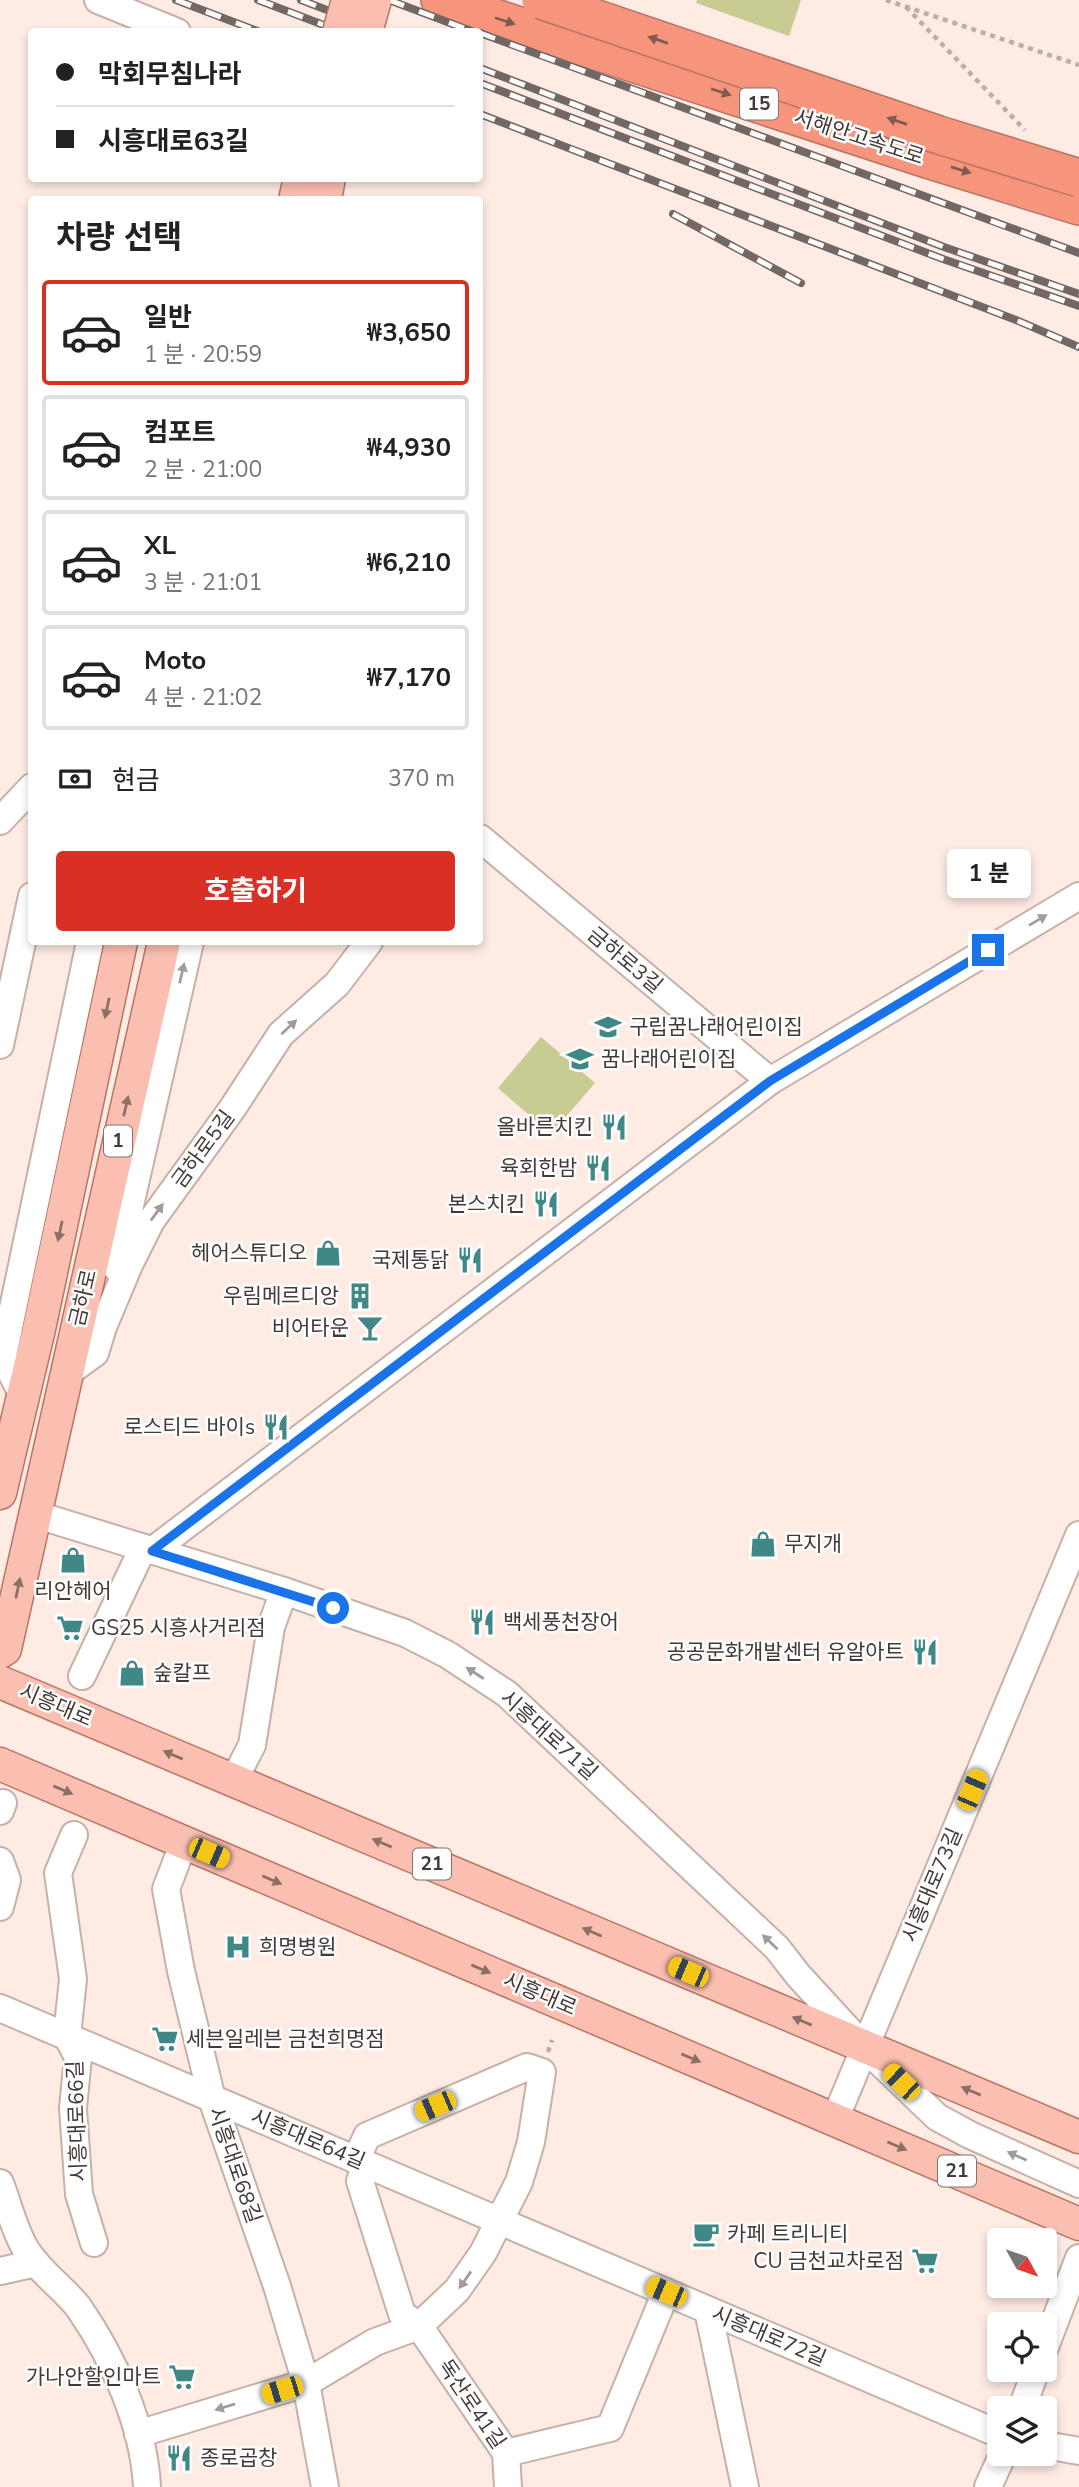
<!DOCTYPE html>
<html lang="ko">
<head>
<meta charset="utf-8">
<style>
  body { margin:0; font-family:"Nunito Sans","Noto Sans KR",sans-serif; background:#f6f6f6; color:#222; height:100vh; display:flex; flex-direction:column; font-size:26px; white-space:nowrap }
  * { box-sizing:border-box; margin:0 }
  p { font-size:23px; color:#767676 }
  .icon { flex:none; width:38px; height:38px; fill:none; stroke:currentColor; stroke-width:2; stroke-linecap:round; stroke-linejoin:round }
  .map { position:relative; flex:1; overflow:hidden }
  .drawer { position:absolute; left:28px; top:196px; width:455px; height:749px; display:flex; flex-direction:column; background:#fff; border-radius:7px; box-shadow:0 4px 10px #0003 }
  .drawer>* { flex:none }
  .banner { position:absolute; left:28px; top:28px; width:455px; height:154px; border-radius:7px; box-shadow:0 4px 10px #0003; display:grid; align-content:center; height:154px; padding:0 28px; background:#fff }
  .needle { width:46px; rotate:130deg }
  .fabs { position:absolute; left:987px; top:2228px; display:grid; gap:14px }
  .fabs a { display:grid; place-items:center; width:70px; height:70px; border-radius:7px; background:#fff; box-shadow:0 4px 10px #0003; font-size:35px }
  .end { position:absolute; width:32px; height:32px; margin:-16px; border:9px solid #1a73e8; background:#fff; box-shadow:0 0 0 4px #fff }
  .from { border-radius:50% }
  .bubble { position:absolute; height:49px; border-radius:7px; background:#fff; box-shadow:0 4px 10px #0003; font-size:23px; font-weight:700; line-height:49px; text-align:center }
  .car { position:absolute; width:21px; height:42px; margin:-21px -10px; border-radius:9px; box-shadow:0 0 5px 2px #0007; background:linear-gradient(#f5c518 24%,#345 0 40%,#f5c518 0 76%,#345 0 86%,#f5c518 0) }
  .banner b { display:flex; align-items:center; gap:24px; height:66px; font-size:26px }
  .banner b+b { border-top:2px solid #e0e0e0 }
  .banner i { width:18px; height:18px; background:#222 }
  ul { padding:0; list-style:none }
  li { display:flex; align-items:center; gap:21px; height:105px; margin:0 14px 10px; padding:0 14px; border:4px solid #e0e0e0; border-radius:7px }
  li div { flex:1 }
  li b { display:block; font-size:26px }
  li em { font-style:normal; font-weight:700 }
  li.active { border-color:#d93025 }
  li>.icon { width:63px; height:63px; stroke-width:1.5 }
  h2 { padding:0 28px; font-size:32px; line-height:84px }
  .pay { display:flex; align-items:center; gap:18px; height:77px; padding:0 28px; font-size:26px }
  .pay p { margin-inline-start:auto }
  .primary-button { display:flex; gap:14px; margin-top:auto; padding:14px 28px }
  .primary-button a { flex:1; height:80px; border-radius:7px; background:#d93025; color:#fff; font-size:28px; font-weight:700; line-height:80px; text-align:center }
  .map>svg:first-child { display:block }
  .green { fill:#c8cc92 }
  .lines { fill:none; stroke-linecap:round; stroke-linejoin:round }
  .minor-casing { stroke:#c6b0a7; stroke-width:30 }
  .major-casing { stroke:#b87464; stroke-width:35 }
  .highway-casing { stroke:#b87464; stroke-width:40 }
  .path { stroke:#bcada7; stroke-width:4.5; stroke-dasharray:5 5; stroke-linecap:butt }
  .minor { stroke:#fff; stroke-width:26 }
  .major { stroke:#fabfb0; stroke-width:32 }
  .highway { stroke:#f7947c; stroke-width:37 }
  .rail-casing { stroke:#726763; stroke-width:8 }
  .rail { stroke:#fdfdfd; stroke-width:5; stroke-dasharray:16; stroke-linecap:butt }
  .major-bridge-casing { stroke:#b87464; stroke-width:35; stroke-linecap:butt }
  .highway-bridge-casing { stroke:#b87464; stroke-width:40; stroke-linecap:butt }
  .major-bridge { stroke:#fabfb0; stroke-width:32 }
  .highway-bridge { stroke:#f7947c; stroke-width:37 }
  .oneway { fill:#825a4f }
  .oneway2 { fill:#a19c9b }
  .oneway3 { fill:#8c6f67 }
  .route { stroke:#1a73e8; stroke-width:9 }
  .labels { text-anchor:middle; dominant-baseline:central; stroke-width:5; stroke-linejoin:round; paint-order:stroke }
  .shield { fill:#fdfdfd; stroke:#7b7472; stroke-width:2 }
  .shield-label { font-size:19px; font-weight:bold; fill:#433a37 }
  .street-label { font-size:21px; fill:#433a37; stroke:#fdfdfd }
  .poi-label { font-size:21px; fill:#433a37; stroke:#fdfdfd; text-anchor:end }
</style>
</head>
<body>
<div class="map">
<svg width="1079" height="2487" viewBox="0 0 1079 2487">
  <rect width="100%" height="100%" fill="#fdebe4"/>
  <g class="green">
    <polygon points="697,0 801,0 789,36 696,3"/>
    <polygon points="541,1037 595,1083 551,1134 498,1088"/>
  </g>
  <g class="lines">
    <g class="minor-casing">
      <g id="minor">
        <polyline points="98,0 177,32"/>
        <polyline points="0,821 32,787"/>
        <polyline points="480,838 770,1081"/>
        <polyline points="0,1045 32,896"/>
        <polyline points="116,1267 190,942"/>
        <polyline points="66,1374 95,1353 103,1327 129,1265 151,1221 232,1109 281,1034 337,984 369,942"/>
        <polyline points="23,1396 3,1356 90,942"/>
        <polyline points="34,1514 284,1591 405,1633 448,1655 507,1694 777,1948 798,1975 864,2047 937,2117 970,2135 1079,2184"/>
        <polyline points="152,1551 770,1081 1079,896"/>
        <polyline points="82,1676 143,1548"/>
        <polyline points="234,1780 252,1745 271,1627 284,1591"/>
        <polyline points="0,1811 3,1803"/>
        <polyline points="74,1835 58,1873 73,1979 67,2036 78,2057 73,2108 79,2194 94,2243"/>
        <polyline points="184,1842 166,1889 181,1971 212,2099 277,2286 306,2383 325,2487"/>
        <polyline points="0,1861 7,1880 0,1907"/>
        <polyline points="0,2008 999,2434"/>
        <polyline points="835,2119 1079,1535"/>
        <polyline points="366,2164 360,2181 402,2314 419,2326 506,2453 508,2487"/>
        <path d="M 0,2183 C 8,2204 14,2229 25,2248 C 39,2272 63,2287 79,2308 C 114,2359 144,2425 147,2487"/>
        <polyline points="0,2271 36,2263"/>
        <polyline points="708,2310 745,2487"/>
        <polyline points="1045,2347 1079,2258"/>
        <polyline points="1022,2408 1036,2370"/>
        <polyline points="138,2434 306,2383 375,2342 419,2326 457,2290 483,2253 519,2182 531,2142 542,2072 527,2067 367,2136 356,2160"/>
        <polyline points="1045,2445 1079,2451"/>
        <polyline points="506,2453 610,2428 666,2292"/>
        <polyline points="988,2487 1003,2454"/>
      </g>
    </g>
    <g class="major-casing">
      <g id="major">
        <polyline points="295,200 300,178"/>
        <polyline points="325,200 329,178"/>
        <polyline points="0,1493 39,1329 121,942"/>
        <polyline points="0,1652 5,1649 164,942"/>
        <polyline points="0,1682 1079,2137"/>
        <polyline points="0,1764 1079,2224"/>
      </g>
    </g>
    <g class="highway-casing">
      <polyline id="highway" points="440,0 930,160 1079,206"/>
    </g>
    <g class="path">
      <polyline points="886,0 1079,65"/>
      <polyline points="906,7 1025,130"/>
      <polyline points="548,2052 552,2040"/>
    </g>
    <use href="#minor" class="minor"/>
    <use href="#major" class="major"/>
    <use href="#highway" class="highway"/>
    <g class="rail-casing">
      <g id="rail">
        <polyline points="176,0 260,32"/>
        <polyline points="258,0 342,32"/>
        <polyline points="301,0 384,32"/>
        <polyline points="389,0 474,32"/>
        <polyline points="480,33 1079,253"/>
        <polyline points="480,68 944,247 1079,294"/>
        <polyline points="480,83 943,259 1079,306"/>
        <polyline points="480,114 1016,320 1079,347"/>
        <polyline points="673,214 801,283"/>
      </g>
    </g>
    <use href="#rail" class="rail"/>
    <g class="major-bridge-casing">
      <g id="major-bridge">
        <polyline points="339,32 348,0"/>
        <polyline points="366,32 375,0"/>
      </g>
    </g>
    <g class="highway-bridge-casing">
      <polyline id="highway-bridge" points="541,0 939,135 1079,178"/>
    </g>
    <use href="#major-bridge" class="major-bridge"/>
    <use href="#highway-bridge" class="highway-bridge"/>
  </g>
  <defs><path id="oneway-solid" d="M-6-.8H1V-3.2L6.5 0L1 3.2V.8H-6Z" transform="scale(1.75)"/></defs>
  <g class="oneway">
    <use href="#oneway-solid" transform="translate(505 21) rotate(18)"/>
    <use href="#oneway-solid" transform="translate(658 40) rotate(-161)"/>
    <use href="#oneway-solid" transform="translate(721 92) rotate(18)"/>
    <use href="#oneway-solid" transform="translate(897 121) rotate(-161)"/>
    <use href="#oneway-solid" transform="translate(961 170) rotate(17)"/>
  </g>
  <g class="oneway2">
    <use href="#oneway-solid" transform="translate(1038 920) rotate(-31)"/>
    <use href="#oneway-solid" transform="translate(182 973) rotate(-77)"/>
    <use href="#oneway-solid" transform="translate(289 1027) rotate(-43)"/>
    <use href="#oneway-solid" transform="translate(157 1212) rotate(-54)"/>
    <use href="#oneway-solid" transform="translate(475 1673) rotate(-147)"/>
    <use href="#oneway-solid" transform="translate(770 1942) rotate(-136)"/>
    <use href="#oneway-solid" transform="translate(1017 2156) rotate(-156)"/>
    <use href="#oneway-solid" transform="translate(465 2280) rotate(125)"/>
    <use href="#oneway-solid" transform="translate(225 2407) rotate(163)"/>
  </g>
  <g class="oneway3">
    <use href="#oneway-solid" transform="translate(107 1008) rotate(102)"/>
    <use href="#oneway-solid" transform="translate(126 1106) rotate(-77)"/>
    <use href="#oneway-solid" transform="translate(60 1231) rotate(102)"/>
    <use href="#oneway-solid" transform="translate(18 1588) rotate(-78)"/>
    <use href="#oneway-solid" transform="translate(173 1755) rotate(-157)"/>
    <use href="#oneway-solid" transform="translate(63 1790) rotate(23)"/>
    <use href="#oneway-solid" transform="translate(382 1843) rotate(-157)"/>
    <use href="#oneway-solid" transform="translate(272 1880) rotate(23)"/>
    <use href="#oneway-solid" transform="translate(592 1932) rotate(-157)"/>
    <use href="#oneway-solid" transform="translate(481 1969) rotate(23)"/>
    <use href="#oneway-solid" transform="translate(802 2021) rotate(-157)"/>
    <use href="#oneway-solid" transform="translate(691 2058) rotate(23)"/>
    <use href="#oneway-solid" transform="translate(971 2091) rotate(-157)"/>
    <use href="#oneway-solid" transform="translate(897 2146) rotate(23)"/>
  </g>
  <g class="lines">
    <polyline class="route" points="333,1608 152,1551 770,1081 988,950"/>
  </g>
  <defs>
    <g id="school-bare" transform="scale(2.1)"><path d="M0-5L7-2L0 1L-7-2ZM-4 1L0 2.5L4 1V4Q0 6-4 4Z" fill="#408886" stroke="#fdfdfd" stroke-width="2.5" paint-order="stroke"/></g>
    <g id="restaurant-bare" transform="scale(2.1)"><path d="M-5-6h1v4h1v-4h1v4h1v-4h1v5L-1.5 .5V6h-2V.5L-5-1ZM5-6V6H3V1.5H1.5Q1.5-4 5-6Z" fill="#408886" stroke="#fdfdfd" stroke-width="2.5" paint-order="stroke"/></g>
    <g id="shop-bare" transform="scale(2.1)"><path d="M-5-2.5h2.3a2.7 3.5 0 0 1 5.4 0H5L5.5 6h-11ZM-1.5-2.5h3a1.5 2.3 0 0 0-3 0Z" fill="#408886" stroke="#fdfdfd" stroke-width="2.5" paint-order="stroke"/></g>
    <g id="building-bare" transform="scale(2.1)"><path d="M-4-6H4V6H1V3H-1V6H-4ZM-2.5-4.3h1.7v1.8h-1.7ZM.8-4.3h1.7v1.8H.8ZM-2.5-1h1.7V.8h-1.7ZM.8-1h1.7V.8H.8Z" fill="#408886" stroke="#fdfdfd" stroke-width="2.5" paint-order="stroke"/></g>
    <g id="bar-bare" transform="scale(2.1)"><path d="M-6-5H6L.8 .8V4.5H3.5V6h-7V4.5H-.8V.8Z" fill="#408886" stroke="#fdfdfd" stroke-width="2.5" paint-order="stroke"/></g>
    <g id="supermarket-bare" transform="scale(2.1)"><path d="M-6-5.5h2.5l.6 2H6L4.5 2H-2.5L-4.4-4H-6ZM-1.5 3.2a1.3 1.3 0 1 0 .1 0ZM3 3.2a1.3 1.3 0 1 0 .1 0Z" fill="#408886" stroke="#fdfdfd" stroke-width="2.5" paint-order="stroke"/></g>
    <g id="hospital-bare" transform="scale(2.1)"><path d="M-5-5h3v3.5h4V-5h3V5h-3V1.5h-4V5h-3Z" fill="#408886" stroke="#fdfdfd" stroke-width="2.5" paint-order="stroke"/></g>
    <g id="cafe-bare" transform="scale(2.1)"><path d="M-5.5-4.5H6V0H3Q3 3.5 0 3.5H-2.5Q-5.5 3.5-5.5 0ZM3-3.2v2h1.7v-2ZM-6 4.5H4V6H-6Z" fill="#408886" stroke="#fdfdfd" stroke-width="2.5" paint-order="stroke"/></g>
  </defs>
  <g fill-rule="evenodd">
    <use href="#school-bare" x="608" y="1027"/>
    <use href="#school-bare" x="580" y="1059"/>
    <use href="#restaurant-bare" x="614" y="1127"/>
    <use href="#restaurant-bare" x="598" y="1168"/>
    <use href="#restaurant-bare" x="546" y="1204"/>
    <use href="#shop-bare" x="328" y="1253"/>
    <use href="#restaurant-bare" x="470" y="1260"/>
    <use href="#building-bare" x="360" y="1296"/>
    <use href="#bar-bare" x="370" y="1328"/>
    <use href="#restaurant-bare" x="276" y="1427"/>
    <use href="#shop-bare" x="763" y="1544"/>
    <use href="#shop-bare" x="73" y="1560"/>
    <use href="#restaurant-bare" x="482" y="1622"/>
    <use href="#supermarket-bare" x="70" y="1628"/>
    <use href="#restaurant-bare" x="925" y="1652"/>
    <use href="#shop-bare" x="132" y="1673"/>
    <use href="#hospital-bare" x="238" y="1947"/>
    <use href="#supermarket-bare" x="165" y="2039"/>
    <use href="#cafe-bare" x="706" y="2234"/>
    <use href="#supermarket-bare" x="925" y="2261"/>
    <use href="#supermarket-bare" x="182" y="2377"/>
    <use href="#restaurant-bare" x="179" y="2458"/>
  </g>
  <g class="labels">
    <g class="shield">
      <rect x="740" y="88.5" width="38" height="31" rx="5"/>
      <rect x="104" y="1125.5" width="28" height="31" rx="5"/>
      <rect x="413" y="1848.5" width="38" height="31" rx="5"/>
      <rect x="938" y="2155.5" width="38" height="31" rx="5"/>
    </g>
    <g class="shield-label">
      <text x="759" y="104">15</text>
      <text x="118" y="1141">1</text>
      <text x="432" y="1864">21</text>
      <text x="957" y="2171">21</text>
    </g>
    <g class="street-label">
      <text transform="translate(859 137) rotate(18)">서해안고속도로</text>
      <text transform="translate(625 960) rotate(40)">금하로3길</text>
      <text transform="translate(203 1149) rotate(-54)">금하로5길</text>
      <text transform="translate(83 1298) rotate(-77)">금하로</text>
      <text transform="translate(56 1705) rotate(23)">시흥대로</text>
      <text transform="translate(549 1735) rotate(42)">시흥대로71길</text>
      <text transform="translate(932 1885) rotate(-67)">시흥대로73길</text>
      <text transform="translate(540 1994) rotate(23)">시흥대로</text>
      <text transform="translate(77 2121) rotate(-92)">시흥대로66길</text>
      <text transform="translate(308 2139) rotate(23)">시흥대로64길</text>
      <text transform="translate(235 2165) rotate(71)">시흥대로68길</text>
      <text transform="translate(769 2336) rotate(23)">시흥대로72길</text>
      <text transform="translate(472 2404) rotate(56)">독산로41길</text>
    </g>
    <g class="poi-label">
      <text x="629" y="1027" text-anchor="start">구립꿈나래어린이집</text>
      <text x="601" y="1059" text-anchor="start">꿈나래어린이집</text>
      <text x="593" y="1127">올바른치킨</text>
      <text x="577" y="1168">육회한밤</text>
      <text x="525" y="1204">본스치킨</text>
      <text x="307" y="1253">헤어스튜디오</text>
      <text x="449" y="1260">국제통닭</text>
      <text x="339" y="1296">우림메르디앙</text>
      <text x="349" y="1328">비어타운</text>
      <text x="255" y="1427">로스티드 바이s</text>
      <text x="784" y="1544" text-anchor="start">무지개</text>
      <text x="73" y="1591" text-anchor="middle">리안헤어</text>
      <text x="503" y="1622" text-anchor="start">백세풍천장어</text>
      <text x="91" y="1628" text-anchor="start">GS25 시흥사거리점</text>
      <text x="904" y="1652">공공문화개발센터 유알아트</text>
      <text x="153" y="1673" text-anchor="start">숲칼프</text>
      <text x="259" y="1947" text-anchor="start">희명병원</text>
      <text x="186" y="2039" text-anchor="start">세븐일레븐 금천희명점</text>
      <text x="727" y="2234" text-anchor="start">카페 트리니티</text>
      <text x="904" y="2261">CU 금천교차로점</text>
      <text x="161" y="2377">가나안할인마트</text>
      <text x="200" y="2458" text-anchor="start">종로곱창</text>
    </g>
  </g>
</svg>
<div class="fabs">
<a><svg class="needle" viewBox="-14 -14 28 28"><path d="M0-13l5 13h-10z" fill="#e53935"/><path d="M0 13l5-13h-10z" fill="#767676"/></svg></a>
<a><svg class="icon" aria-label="locate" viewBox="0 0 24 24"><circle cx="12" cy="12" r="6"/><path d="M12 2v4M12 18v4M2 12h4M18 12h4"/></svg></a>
<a><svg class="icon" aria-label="layers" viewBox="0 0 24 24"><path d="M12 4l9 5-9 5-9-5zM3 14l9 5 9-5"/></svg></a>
</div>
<i class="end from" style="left:333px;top:1608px"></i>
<i class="end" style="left:988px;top:950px"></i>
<div class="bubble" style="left:947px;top:849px;width:84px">1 분</div>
<i class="car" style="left:972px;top:1790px;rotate:23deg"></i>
<i class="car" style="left:209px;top:1853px;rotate:113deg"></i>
<i class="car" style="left:688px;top:1972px;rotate:293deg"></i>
<i class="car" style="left:901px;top:2082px;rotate:314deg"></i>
<i class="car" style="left:435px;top:2106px;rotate:247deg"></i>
<i class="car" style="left:666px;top:2292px;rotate:293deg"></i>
<i class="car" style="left:282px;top:2390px;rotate:253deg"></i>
<div class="banner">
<b><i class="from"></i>막회무침나라</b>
<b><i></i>시흥대로63길</b>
</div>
<section class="drawer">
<h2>차량 선택</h2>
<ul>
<li class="active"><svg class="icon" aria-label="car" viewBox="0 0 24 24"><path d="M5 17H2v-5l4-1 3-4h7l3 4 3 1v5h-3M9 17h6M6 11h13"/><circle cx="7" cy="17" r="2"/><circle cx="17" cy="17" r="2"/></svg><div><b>일반</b><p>1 분 · 20:59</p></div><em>₩3,650</em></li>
<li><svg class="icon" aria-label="car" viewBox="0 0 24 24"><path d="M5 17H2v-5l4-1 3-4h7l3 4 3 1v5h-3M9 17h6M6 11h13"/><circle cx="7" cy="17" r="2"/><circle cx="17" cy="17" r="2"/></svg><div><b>컴포트</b><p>2 분 · 21:00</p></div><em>₩4,930</em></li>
<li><svg class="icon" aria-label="car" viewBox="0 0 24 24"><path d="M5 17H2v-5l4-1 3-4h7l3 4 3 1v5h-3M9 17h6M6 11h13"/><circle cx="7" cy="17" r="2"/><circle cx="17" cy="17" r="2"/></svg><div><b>XL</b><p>3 분 · 21:01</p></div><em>₩6,210</em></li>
<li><svg class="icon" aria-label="car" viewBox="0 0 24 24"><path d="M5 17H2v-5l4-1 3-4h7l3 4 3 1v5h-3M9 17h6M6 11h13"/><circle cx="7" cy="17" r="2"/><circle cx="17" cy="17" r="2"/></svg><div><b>Moto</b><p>4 분 · 21:02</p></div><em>₩7,170</em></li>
</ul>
<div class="pay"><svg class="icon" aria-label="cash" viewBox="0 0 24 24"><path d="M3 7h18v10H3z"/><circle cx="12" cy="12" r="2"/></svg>현금<p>370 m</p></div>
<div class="primary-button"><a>호출하기</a></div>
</section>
</div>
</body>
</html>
